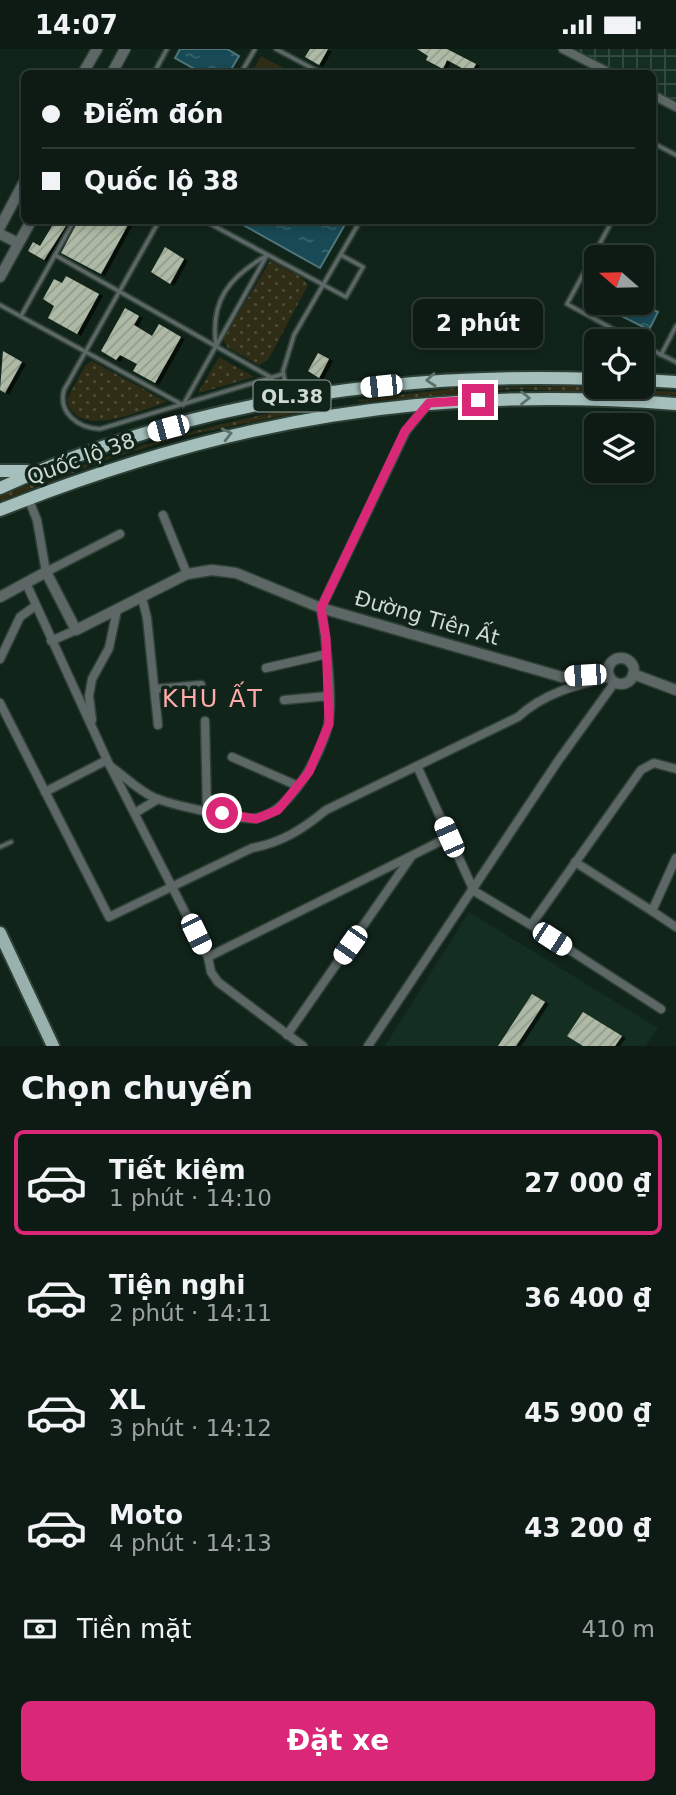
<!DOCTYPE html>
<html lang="vi">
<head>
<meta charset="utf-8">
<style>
  body { margin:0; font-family:"DejaVu Sans",sans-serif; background:#16241d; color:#f1f3f6; height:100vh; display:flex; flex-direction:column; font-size:26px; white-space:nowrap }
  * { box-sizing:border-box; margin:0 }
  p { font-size:23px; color:#9aa1a0 }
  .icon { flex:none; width:38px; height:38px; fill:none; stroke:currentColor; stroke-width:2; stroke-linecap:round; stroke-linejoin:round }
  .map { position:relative; height:997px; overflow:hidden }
  .details { display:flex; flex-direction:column; background:#0d1b14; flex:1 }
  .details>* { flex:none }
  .banner { position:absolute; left:21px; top:21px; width:635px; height:154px; border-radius:10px; box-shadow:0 4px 10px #0003,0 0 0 2px #2d3934; display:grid; align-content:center; height:154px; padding:0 21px; background:#0d1b14 }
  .needle { width:46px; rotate:290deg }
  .controls { position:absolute; left:584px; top:196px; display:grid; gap:14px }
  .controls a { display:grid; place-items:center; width:70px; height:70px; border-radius:10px; background:#0d1b14; box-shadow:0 4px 10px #0003,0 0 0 2px #2d3934; font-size:35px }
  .end { position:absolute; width:32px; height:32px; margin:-16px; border:9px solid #db2777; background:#fff; box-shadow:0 0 0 4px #fff }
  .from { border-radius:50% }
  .bubble { position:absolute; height:49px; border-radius:10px; background:#0d1b14; box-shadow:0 4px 10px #0003,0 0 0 2px #2d3934; font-size:23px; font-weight:700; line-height:49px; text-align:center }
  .car { position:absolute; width:21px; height:42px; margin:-21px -10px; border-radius:9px; box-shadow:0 0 5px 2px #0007; background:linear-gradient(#fff 24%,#345 0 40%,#fff 0 76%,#345 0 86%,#fff 0) }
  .banner b { display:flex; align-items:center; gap:24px; height:66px; font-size:26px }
  .banner b+b { border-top:2px solid #2d3934 }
  .banner i { width:18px; height:18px; background:#f1f3f6 }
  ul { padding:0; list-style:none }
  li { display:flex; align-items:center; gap:21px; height:105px; margin:0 14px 10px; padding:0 7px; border:4px solid transparent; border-radius:10px }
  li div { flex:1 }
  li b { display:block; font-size:26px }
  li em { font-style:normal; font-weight:700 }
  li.on { border-color:#db2777 }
  li>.icon { width:63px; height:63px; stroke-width:1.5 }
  h2 { padding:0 21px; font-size:32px; line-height:84px }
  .pay { display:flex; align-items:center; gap:18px; height:77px; padding:0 21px; font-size:26px }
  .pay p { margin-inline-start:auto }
  .primary-button { display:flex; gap:14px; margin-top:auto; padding:14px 21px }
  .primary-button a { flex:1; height:80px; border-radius:10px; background:#db2777; color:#fff; font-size:28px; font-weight:700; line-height:80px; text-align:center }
  .status { display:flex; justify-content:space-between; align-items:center; height:49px; padding:0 35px; background:#0d1b14; direction:ltr }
  .status svg { height:19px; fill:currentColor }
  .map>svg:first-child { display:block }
  .built { fill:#142f21 }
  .industrial { fill:url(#industrial-grid) }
  .grass { fill:url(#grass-dots) }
  .park { fill:#302d16 }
  .water { fill:url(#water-ripples); stroke:#4f757b; stroke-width:2 }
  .building { fill:url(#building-hatch); filter:url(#shadow) }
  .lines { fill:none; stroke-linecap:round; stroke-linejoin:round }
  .service-casing { stroke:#2f4137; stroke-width:7 }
  .minor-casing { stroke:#2f4137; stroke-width:11 }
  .tertiary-casing { stroke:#2f4137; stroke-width:13 }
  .primary-casing { stroke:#2f4137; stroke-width:16 }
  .trunk-casing { stroke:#2f4137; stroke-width:16 }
  .service { stroke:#5c6766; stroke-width:3.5 }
  .minor { stroke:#5c6766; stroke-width:8 }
  .tertiary { stroke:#5c6766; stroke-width:10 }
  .primary { stroke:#99b1ae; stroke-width:12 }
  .trunk { stroke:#a5c0bc; stroke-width:12 }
  .oneway { stroke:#5b726b }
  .route { stroke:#db2777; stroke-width:9 }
  .labels { text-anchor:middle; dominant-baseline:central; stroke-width:7; stroke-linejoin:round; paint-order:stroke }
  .shield { fill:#11241a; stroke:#95a39b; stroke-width:2 }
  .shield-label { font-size:19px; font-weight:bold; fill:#ced9d2 }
  .street-label { font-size:21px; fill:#ced9d2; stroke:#11241a }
  .quarter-label { font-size:24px; letter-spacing:2px; fill:#ffabaa; stroke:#11241a }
</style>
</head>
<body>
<div class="status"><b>14:07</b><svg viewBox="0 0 49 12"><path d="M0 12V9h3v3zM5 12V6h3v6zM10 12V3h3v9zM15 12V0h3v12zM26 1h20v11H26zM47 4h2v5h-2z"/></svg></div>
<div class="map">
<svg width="676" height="997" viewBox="0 0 676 997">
  <defs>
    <pattern id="industrial-grid" width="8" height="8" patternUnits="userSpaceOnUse" patternTransform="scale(1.75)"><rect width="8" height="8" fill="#142f21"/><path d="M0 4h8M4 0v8" fill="none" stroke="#354d40"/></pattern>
    <pattern id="grass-dots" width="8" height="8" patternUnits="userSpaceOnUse" patternTransform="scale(1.75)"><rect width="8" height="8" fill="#302d16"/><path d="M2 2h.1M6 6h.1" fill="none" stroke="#4d4b37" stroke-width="1.8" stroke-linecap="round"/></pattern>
    <pattern id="water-ripples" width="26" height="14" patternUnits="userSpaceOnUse" patternTransform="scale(1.75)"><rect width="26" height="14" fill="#184a56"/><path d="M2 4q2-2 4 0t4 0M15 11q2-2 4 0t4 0" fill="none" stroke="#38646d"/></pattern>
    <pattern id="building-hatch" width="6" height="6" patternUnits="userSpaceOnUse" patternTransform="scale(1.75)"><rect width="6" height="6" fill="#aebaa6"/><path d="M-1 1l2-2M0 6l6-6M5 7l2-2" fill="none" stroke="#929c8c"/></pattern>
    <filter id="shadow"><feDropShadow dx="4" dy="2" stdDeviation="0" flood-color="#0009"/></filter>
  </defs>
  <rect width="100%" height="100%" fill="#11241a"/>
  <polygon class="built" points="469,863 658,979 646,997 385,997"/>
  <polygon class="industrial" points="568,0 676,0 676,55 653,43 653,24 616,24"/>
  <g class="grass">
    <polygon points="270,212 301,228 308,236 268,311 259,316 228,299 223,291"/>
    <polygon points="219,308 254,328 199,344 199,342"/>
    <path d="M 91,312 L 94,313 L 167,353 C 141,361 76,393 67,350 L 85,317 Z"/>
    <polygon points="570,337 676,343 676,346 513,340 360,353 357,351 451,340"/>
    <path d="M 320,354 L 328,354 L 329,357 L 179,388 L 109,410 L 0,452 L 0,447 C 104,405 209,375 320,354 Z"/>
  </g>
  <polygon class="park" points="261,7 293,24 251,24"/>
  <g class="water">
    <polygon points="180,0 227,0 239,7 229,24 202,24 175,9"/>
    <polygon points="236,172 347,172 320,219"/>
    <polygon points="597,233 597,254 641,254 658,263 649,281 588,250"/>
  </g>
  <g class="building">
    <polygon points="310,0 328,0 319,16 305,8"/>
    <polygon points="417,0 447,0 476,15 471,24 447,11 443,20 426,11 428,7"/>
    <polygon points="55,172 69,172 44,211 28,202 33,193 40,197"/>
    <polygon points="78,172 130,172 101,225 61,204"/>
    <polygon points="165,198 184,210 170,235 151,223"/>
    <polygon points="66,227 99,245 77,285 48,269 54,257 43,250 54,230 62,234"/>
    <polygon points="125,259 139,267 134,276 152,287 159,275 181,288 155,334 133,322 137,315 120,306 116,311 101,302"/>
    <polygon points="3,302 22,313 5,344 0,341"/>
    <polygon points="318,304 329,310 319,329 308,322"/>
    <polygon points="532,945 545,953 516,997 498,997"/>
    <polygon points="583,963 622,987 615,997 583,997 567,987"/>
  </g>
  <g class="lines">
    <g class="service-casing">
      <g id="service">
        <polyline points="276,0 321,24"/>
        <polyline points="154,24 167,0"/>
        <polyline points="241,24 255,0"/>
        <polyline points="653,94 676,106"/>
        <path d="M 159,172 L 64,341 C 58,364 78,379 100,380 L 283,325"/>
        <polyline points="205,172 346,248 363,218 341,206"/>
        <polyline points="612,172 567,255 635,292"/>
        <polyline points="55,206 272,329"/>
        <polyline points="0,256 183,356 267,206"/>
        <polyline points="21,267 74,172"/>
        <path d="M 216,296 C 210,252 229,228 266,207"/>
        <polyline points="642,296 676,313"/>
        <polyline points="661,306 676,277"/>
        <polyline points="287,346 283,322 294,286 360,172"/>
        <polyline points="0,798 11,793"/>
      </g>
    </g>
    <g class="minor-casing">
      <g id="minor">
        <polyline points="563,0 610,24"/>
        <polyline points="653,46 676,58"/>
        <polyline points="28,449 37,471 46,523 120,485"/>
        <polyline points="163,466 187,525"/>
        <polyline points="26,534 107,711 208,908 211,923 218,933 303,997"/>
        <polyline points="142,549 147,569 158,676"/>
        <polyline points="51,592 76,581"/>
        <polyline points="0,610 20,568 35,557"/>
        <polyline points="266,619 327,605"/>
        <polyline points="155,640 201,636"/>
        <polyline points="284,651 328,647"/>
        <path d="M 0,654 L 109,868 L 252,799 C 281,794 303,780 326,761 L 518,668 C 544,644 576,636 610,628"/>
        <polyline points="92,671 89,647 92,630 109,599 117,561"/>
        <polyline points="205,672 207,761"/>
        <polyline points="232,708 298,737"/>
        <path d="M 110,717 C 124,727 138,741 153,748 C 167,755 243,772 257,769 C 290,763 321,706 328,676 C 334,652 325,584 321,559 L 406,382 L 427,356"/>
        <polyline points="417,717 474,842 531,876 641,721 654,714 676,720"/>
        <polyline points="45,743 107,711"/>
        <polyline points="135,764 158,750"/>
        <polyline points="676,809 652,862 676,878"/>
        <polyline points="575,813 652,862"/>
        <polyline points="531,876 661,960"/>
        <polyline points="208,908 449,788"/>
        <polyline points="287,986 411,808"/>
        <polyline points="368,997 558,712 615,633"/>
      </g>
    </g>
    <g class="tertiary-casing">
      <g id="tertiary">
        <polyline points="83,24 97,0"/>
        <polyline points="112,24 125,0"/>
        <polyline points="0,178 24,133"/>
        <polyline points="0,185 18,194"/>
        <polyline points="0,228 31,172"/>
        <polyline points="0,548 46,523 76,581 187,525 212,521 236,524 321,559 562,628 608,624"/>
        <circle cx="621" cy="622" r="13"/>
        <polyline points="633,625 676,641"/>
      </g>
    </g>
    <g class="primary-casing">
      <polyline id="primary" points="0,884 53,997"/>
    </g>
    <g class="trunk-casing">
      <g id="trunk">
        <polyline points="642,331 676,333"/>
        <polyline points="0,422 27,422"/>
        <path d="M 0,439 C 188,352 392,323 597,330"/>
        <path d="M 0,461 C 229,370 430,336 676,355"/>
      </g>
    </g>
    <use href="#service" class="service"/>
    <use href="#minor" class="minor"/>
    <use href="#tertiary" class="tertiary"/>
    <use href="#primary" class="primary"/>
    <use href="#trunk" class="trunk"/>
  </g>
  <defs><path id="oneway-chevron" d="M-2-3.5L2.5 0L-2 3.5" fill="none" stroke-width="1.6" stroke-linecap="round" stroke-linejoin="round" transform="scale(1.75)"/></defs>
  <g class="oneway">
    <use href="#oneway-chevron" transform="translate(431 331) rotate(175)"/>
    <use href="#oneway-chevron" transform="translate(525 349)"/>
    <use href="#oneway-chevron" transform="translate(227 385) rotate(-14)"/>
  </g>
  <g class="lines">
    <polyline class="route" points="222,764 256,770 278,761 309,723 329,675 326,589 321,559 405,382 429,354 478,351"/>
  </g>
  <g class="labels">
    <rect class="shield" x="253.5" y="331.5" width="77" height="31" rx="5"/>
    <g class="shield-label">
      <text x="292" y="347">QL.38</text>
    </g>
    <g class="street-label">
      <text transform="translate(81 410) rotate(-20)">Quốc lộ 38</text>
      <text transform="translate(427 569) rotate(16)">Đường Tiên Ất</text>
    </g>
    <g class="quarter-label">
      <text x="213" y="650">KHU ẤT</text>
    </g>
  </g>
</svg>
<div class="controls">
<a><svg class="needle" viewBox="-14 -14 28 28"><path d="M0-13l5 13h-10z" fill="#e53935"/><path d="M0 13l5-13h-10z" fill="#9aa1a0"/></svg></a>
<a><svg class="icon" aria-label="locate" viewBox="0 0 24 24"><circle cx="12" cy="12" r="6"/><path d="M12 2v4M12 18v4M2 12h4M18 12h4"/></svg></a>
<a><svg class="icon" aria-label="layers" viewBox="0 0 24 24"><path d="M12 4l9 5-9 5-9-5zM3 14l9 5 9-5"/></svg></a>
</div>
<i class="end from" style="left:222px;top:764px"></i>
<i class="end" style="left:478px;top:351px"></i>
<div class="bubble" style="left:413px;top:250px;width:130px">2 phút</div>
<i class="car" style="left:381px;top:337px;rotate:264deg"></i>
<i class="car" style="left:168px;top:379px;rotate:255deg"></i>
<i class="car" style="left:585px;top:626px;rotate:266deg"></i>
<i class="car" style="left:449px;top:788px;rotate:336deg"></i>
<i class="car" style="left:196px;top:885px;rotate:154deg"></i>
<i class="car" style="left:552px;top:890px;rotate:123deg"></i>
<i class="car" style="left:350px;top:896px;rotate:215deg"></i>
<div class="banner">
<b><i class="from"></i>Điểm đón</b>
<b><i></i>Quốc lộ 38</b>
</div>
</div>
<section class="details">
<h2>Chọn chuyến</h2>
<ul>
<li class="on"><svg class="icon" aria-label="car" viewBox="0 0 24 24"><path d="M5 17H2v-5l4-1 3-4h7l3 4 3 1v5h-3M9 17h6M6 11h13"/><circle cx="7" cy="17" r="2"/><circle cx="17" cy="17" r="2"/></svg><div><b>Tiết kiệm</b><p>1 phút · 14:10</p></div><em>27 000 ₫</em></li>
<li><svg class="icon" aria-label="car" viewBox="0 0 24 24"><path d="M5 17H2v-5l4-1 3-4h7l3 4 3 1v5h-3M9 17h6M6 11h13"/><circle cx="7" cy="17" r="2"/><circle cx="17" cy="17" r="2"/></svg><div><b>Tiện nghi</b><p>2 phút · 14:11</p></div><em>36 400 ₫</em></li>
<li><svg class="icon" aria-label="car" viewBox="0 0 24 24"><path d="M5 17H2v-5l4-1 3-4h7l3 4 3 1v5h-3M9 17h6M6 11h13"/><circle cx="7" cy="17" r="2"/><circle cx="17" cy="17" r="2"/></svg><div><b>XL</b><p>3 phút · 14:12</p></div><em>45 900 ₫</em></li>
<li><svg class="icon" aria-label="car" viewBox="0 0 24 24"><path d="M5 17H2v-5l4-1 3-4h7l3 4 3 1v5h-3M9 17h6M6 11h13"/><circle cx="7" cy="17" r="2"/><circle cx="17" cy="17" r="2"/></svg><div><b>Moto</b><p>4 phút · 14:13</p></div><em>43 200 ₫</em></li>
</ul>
<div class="pay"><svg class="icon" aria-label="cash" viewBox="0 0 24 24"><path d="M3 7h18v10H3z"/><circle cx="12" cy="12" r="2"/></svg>Tiền mặt<p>410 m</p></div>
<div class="primary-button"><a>Đặt xe</a></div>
</section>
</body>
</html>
